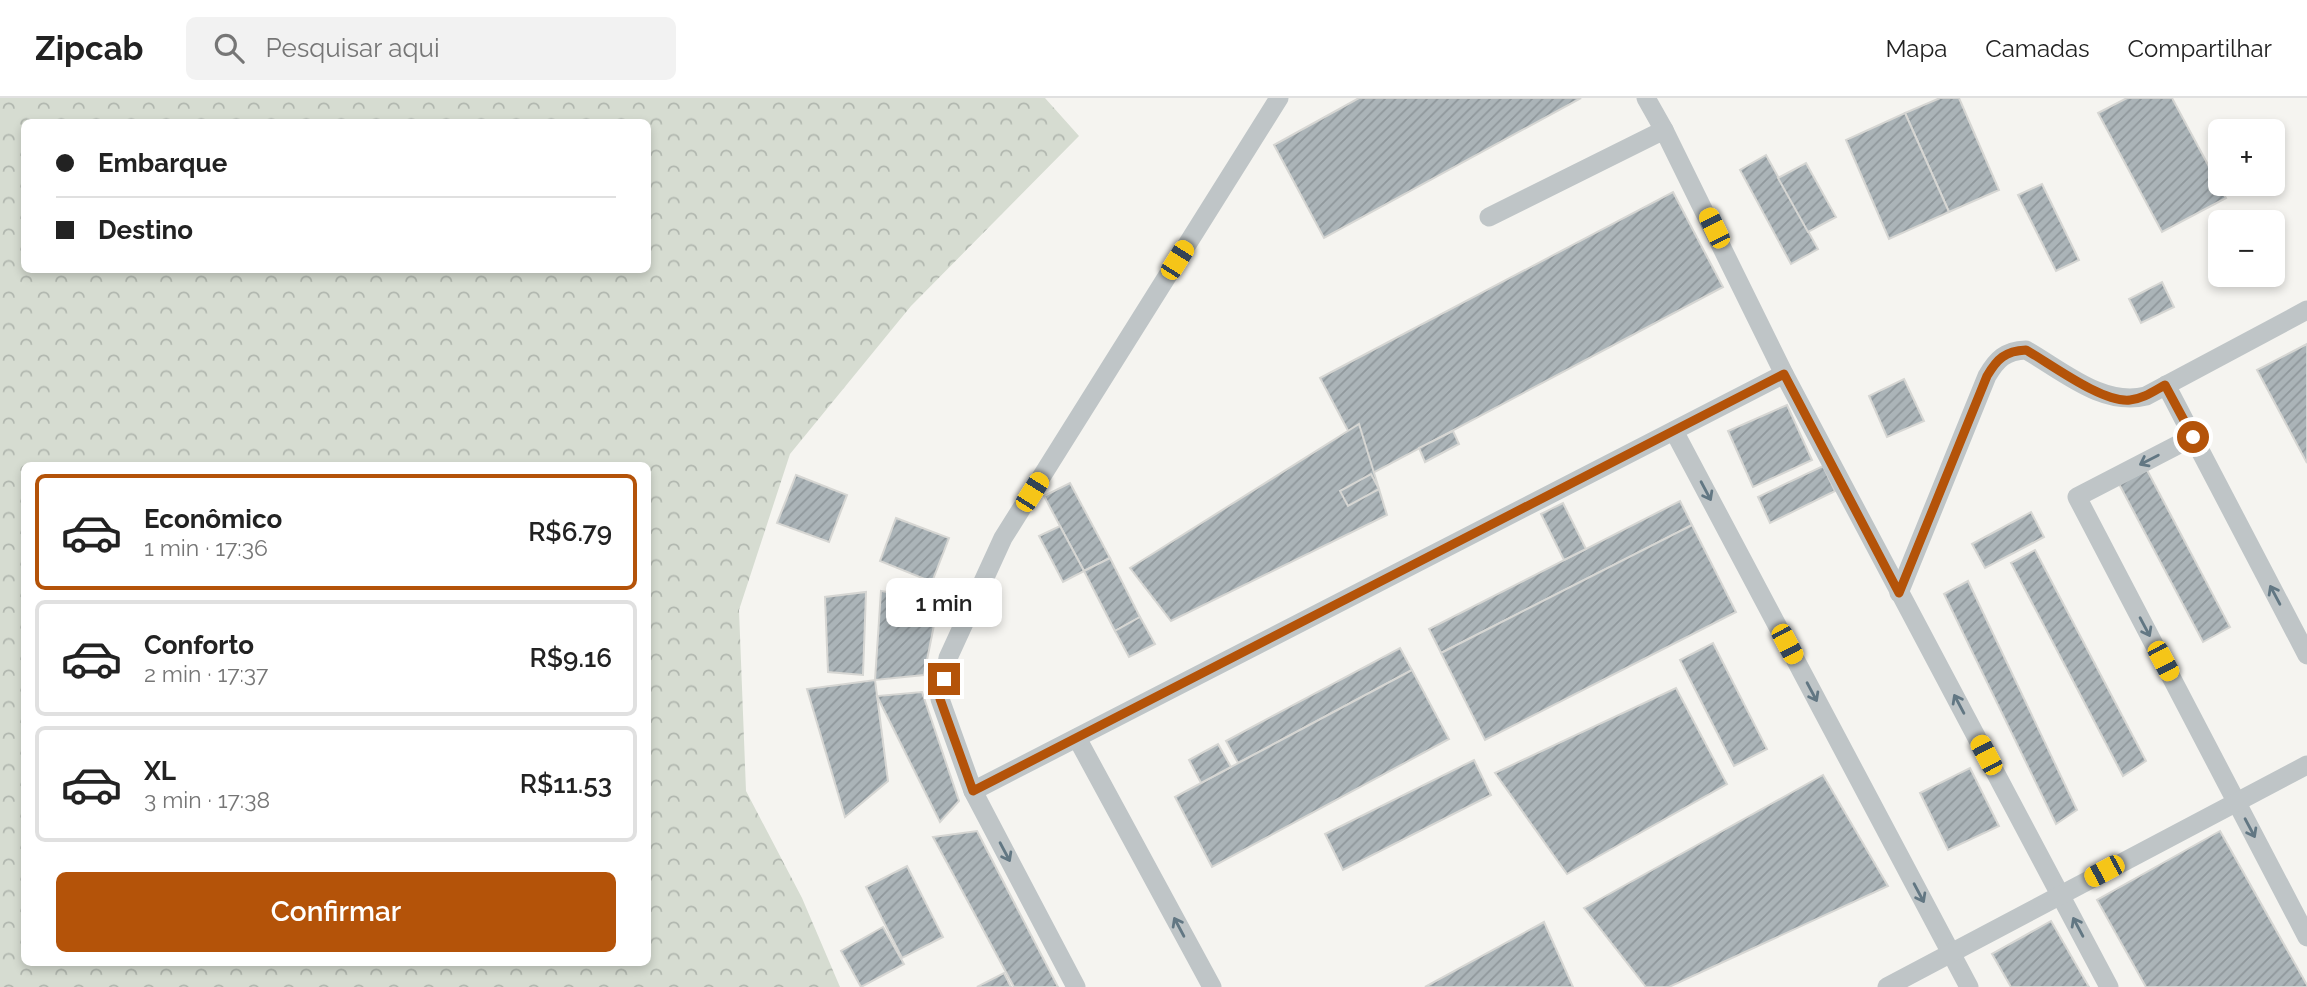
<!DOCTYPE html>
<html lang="pt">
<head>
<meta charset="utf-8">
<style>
  body { margin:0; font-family:Raleway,sans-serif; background:#f2f2f2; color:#222; height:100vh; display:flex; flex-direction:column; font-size:26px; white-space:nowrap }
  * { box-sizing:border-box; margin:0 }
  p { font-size:23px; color:#767676 }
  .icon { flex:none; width:38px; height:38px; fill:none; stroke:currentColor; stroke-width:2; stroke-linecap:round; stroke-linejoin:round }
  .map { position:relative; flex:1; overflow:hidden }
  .side { position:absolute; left:21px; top:364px; width:630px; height:504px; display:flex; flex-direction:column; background:#fff; border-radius:10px; box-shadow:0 4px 10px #0003 }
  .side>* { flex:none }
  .hud { position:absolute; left:21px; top:21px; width:630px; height:154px; border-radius:10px; box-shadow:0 4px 10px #0003; display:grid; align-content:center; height:154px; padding:0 35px; background:#fff }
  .tools { position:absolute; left:2208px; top:21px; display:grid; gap:14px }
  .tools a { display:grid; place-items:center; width:77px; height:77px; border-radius:10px; background:#fff; box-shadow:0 4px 10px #0003; font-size:35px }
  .end { position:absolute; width:32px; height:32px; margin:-16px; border:9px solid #b45309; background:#fff; box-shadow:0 0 0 4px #fff }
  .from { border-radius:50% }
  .bubble { position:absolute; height:49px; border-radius:10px; background:#fff; box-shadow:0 4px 10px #0003; font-size:23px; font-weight:600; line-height:49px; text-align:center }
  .car { position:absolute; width:21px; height:42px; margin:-21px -10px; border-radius:9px; box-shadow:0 0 5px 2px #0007; background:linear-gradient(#f5c518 24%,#345 0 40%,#f5c518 0 76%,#345 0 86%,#f5c518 0) }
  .hud b { display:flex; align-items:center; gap:24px; height:66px; font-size:26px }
  .hud b+b { border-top:2px solid #e0e0e0 }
  .hud i { width:18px; height:18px; background:#222 }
  ul { padding:12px 0 0; list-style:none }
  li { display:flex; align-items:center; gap:21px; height:116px; margin:0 14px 10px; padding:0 21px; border:4px solid #e0e0e0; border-radius:10px }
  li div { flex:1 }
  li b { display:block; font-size:26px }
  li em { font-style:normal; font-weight:600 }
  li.active { border-color:#b45309 }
  li>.icon { width:63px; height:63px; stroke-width:1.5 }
  .action { display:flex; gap:14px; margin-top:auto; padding:14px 35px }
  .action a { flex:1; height:80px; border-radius:10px; background:#b45309; color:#fff; font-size:28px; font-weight:600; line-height:80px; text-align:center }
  header { display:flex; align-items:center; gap:42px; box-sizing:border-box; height:98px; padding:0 35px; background:#fff; border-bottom:2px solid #e0e0e0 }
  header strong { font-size:33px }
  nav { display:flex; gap:38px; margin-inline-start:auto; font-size:24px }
  .search { width:490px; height:63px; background:#f2f2f2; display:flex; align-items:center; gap:18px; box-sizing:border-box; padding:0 24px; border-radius:10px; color:#767676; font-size:26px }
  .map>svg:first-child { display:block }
  .forest { fill:url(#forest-crowns); fill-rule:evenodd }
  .building { fill:url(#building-hatch); stroke:#d6d6d3; stroke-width:2 }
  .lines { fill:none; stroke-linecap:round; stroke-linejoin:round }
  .service { stroke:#bfc5c7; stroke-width:19 }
  .oneway { stroke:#627783 }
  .route { stroke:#b45309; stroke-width:9 }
</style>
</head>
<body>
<header>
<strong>Zipcab</strong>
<div class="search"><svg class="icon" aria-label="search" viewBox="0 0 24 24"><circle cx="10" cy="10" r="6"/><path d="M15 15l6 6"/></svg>Pesquisar aqui</div>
<nav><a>Mapa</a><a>Camadas</a><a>Compartilhar</a></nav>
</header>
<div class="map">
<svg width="2307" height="889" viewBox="0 0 2307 889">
  <defs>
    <pattern id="forest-crowns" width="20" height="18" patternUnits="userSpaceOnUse" patternTransform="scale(1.75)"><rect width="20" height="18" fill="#d6dcd1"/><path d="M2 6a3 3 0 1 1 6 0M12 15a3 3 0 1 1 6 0" fill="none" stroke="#b1b7af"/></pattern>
    <pattern id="building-hatch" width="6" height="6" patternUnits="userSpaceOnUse" patternTransform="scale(1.75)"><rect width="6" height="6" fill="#abb4b8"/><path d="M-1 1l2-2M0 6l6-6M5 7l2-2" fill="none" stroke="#8f979b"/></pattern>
  </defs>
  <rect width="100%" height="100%" fill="#f5f4f0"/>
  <path class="forest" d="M 0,0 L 1045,0 L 1079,38 L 911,208 L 790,356 L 739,512 L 746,693 L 802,800 L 840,889 L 0,889 ZM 24,24 L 648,24 L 648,172 L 24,172 ZM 24,368 L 648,368 L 648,864 L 24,864 Z"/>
  <g class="building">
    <polygon points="1359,0 1581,0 1324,140 1274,47"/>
    <polygon points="1940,0 1959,0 1999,92 1949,114 1905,15"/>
    <polygon points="2127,0 2172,0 2226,100 2162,134 2098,15"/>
    <polygon points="1905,15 1949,114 1889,141 1846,42"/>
    <polygon points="1766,57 1818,151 1791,166 1740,72"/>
    <polygon points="1806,65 1836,119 1808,134 1778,80"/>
    <polygon points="2042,86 2079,162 2056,173 2018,97"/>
    <polygon points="1673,94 1723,189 1371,376 1320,280"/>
    <polygon points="2162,184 2174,209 2141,225 2129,201"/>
    <polygon points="2307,246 2307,365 2257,272"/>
    <polygon points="1904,281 1924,323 1887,339 1869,298"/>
    <polygon points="1787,307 1812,362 1753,389 1728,333"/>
    <polygon points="1359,326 1387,417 1171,523 1130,470"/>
    <polygon points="1453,333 1459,346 1425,364 1419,350"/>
    <polygon points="1823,368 1835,393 1770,425 1758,399"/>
    <polygon points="2147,372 2230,529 2203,544 2119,386"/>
    <polygon points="1371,376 1379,391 1348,408 1340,393"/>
    <polygon points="796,377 847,397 829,444 777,425"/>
    <polygon points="1070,385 1110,460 1084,473 1044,398"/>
    <polygon points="1680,403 1692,427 1441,555 1429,531"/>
    <polygon points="1563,405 1586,451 1564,462 1541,416"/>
    <polygon points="2031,414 2044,439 1985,470 1972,446"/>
    <polygon points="896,420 949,440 932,484 880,463"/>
    <polygon points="1692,427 1736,514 1485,642 1441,555"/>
    <polygon points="1060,428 1084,473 1063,484 1039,438"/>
    <polygon points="2035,452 2146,663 2123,678 2011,465"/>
    <polygon points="1110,460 1140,519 1115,533 1084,473"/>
    <polygon points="1968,483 2077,712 2056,726 1944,496"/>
    <polygon points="881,493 939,502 924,577 875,582"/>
    <polygon points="866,494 863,577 828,574 825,499"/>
    <polygon points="1140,519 1155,546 1129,559 1115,533"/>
    <polygon points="1713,545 1767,651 1734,668 1680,562"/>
    <polygon points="1400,550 1412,572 1238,665 1226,643"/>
    <polygon points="1412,572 1449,641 1212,769 1175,699"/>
    <polygon points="875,582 888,683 845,719 807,591"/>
    <polygon points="1676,590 1727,686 1567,776 1495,675"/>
    <polygon points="922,594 959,703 940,724 877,598"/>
    <polygon points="1218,646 1231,669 1201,685 1189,662"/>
    <polygon points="1474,662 1491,697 1343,772 1325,736"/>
    <polygon points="1970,670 1999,728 1948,752 1920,695"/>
    <polygon points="1823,677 1888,788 1669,889 1646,889 1584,810"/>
    <polygon points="977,733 1058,889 1014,889 933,739"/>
    <polygon points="2220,733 2307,887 2307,889 2146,889 2097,802"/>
    <polygon points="907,768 943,839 902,860 866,789"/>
    <polygon points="2051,823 2089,889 2011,889 1992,856"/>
    <polygon points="1544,824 1573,889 1425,889"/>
    <polygon points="883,829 904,866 861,889 841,853"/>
    <polygon points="1004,875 1011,889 977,889"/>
  </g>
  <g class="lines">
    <g class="service">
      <polyline points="1646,0 1664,32"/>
      <polyline points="1489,119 1664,32 1784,276 2109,889"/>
      <polyline points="2166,287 2193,339"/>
      <polyline points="1674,333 1969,889"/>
      <path d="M 1899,495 L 1987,278 C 1997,261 2005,253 2026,252 C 2063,273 2103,309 2146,298 L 2307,212"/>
      <polyline points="2307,557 2193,339 2077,399 2307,839"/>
      <polyline points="1077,640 1212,889"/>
      <polyline points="973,693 1784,276"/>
      <polyline points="1076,889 973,693 940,601 948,560 1003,440 1279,0"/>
      <polyline points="1887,889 2307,667"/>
    </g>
  </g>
  <defs><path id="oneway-shaft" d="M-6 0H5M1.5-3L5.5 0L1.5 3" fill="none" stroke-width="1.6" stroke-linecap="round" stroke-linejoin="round" transform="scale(1.75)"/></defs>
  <g class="oneway">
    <use href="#oneway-shaft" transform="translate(2149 362) rotate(153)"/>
    <use href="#oneway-shaft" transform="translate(1706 393) rotate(62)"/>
    <use href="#oneway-shaft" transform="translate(2275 497) rotate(-118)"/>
    <use href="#oneway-shaft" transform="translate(2145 529) rotate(62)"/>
    <use href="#oneway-shaft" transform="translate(1812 594) rotate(62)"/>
    <use href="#oneway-shaft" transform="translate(1959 606) rotate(-118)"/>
    <use href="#oneway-shaft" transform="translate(2250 730) rotate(62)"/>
    <use href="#oneway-shaft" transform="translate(1005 754) rotate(62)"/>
    <use href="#oneway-shaft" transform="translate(1919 795) rotate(62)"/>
    <use href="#oneway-shaft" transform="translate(1179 829) rotate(-118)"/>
    <use href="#oneway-shaft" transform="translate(2078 829) rotate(-118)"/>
  </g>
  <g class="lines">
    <path class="route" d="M 944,581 L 940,601 L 973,693 L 1784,276 L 1899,495 L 1987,278 C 1997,261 2005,253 2026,252 C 2051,266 2102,305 2130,302 C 2143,301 2154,293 2165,287 L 2193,339"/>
  </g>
</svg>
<div class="tools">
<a>+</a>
<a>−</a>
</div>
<i class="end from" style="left:2193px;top:339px"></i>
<i class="end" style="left:944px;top:581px"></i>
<div class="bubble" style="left:886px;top:480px;width:116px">1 min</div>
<i class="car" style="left:1714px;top:130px;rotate:334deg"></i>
<i class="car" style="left:1177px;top:162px;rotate:32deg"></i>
<i class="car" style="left:1032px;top:394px;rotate:32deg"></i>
<i class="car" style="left:1787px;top:546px;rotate:152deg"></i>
<i class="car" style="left:2163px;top:563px;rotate:152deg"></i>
<i class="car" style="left:1986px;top:657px;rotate:332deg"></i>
<i class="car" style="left:2104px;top:773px;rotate:242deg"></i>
<div class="hud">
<b><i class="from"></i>Embarque</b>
<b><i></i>Destino</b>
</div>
<section class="side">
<ul>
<li class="active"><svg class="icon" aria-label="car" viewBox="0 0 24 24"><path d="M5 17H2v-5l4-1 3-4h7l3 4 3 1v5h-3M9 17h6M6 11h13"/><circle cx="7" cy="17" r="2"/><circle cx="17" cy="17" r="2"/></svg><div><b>Econômico</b><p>1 min · 17:36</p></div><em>R$6.79</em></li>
<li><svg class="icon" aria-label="car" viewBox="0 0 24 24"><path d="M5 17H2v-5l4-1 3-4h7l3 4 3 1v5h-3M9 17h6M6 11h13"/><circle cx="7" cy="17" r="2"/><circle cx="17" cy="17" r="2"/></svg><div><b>Conforto</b><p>2 min · 17:37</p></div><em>R$9.16</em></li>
<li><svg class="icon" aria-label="car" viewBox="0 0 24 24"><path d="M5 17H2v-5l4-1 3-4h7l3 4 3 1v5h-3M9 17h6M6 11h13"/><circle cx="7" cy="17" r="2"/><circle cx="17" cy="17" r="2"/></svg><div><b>XL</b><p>3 min · 17:38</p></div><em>R$11.53</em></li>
</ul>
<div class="action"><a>Confirmar</a></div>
</section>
</div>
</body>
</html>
